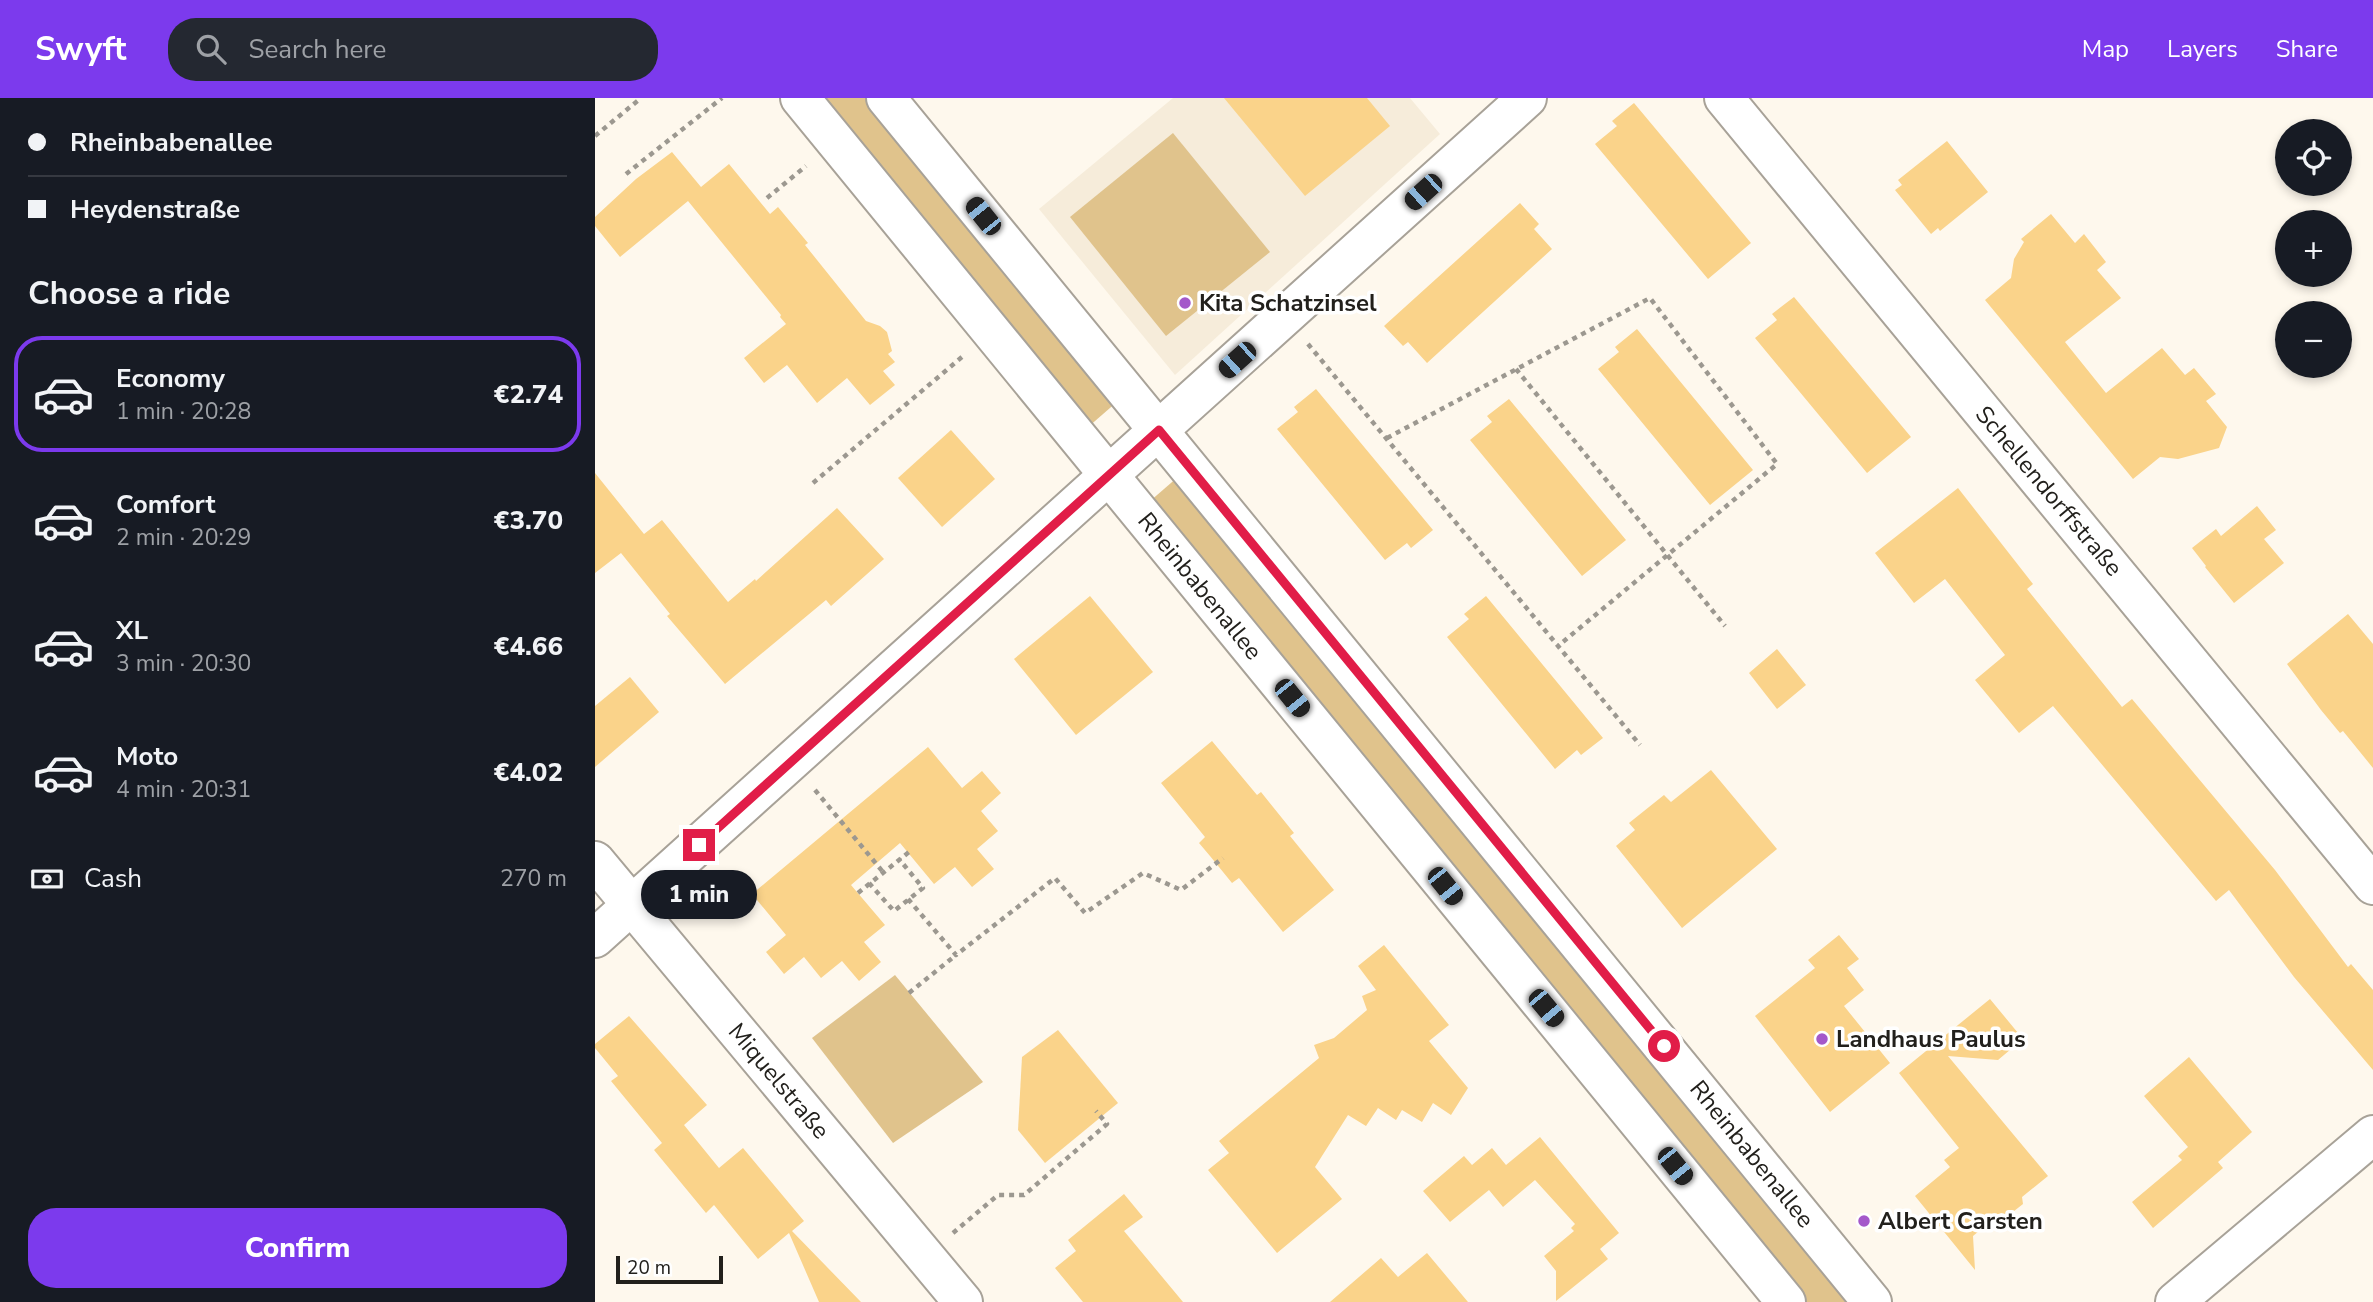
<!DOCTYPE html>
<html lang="en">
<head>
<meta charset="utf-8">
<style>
  body { margin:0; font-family:"Nunito Sans",sans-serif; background:#242831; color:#f1f3f6; height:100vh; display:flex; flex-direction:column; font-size:26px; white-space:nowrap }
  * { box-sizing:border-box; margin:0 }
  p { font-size:23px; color:#9ea1a6 }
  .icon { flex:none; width:38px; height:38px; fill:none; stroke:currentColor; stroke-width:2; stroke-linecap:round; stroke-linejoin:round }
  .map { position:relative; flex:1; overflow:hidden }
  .sheet { display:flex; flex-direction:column; background:#171b24; width:595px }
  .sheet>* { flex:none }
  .hud { display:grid; align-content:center; height:154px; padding:0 28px; background:#171b24 }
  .fabs { position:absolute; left:1680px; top:21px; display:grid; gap:14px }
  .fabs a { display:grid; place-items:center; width:77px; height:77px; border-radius:50%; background:#171b24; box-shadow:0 4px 10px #0003; font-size:35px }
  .scale { position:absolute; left:21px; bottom:18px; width:107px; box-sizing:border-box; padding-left:7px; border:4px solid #22201c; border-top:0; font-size:19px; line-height:24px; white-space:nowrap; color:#22201c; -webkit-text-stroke:5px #fff; paint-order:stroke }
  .end { position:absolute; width:32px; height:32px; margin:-16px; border:9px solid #e11d48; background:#fff; box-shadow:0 0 0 4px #fff }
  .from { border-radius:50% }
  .bubble { position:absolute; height:49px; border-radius:24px; background:#171b24; box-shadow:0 4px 10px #0003; font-size:23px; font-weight:800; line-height:49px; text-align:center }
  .car { position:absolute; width:21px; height:42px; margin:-21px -10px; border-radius:9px; box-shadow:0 0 5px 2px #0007; background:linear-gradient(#222 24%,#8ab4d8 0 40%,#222 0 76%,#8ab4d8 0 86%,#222 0) }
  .hud b { display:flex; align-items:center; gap:24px; height:66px; font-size:26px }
  .hud b+b { border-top:2px solid #363941 }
  .hud i { width:18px; height:18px; background:#f1f3f6 }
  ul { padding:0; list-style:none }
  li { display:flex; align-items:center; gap:21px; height:116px; margin:0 14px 10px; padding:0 14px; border:4px solid transparent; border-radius:28px }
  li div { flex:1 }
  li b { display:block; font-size:26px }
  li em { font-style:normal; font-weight:800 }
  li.on { border-color:#7c3aed }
  li>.icon { width:63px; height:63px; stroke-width:1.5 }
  h2 { padding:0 28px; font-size:32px; line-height:84px }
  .pay { display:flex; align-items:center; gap:18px; height:77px; padding:0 28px; font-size:26px }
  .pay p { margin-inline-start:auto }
  .primary-button { display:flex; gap:14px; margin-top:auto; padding:14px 28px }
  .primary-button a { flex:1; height:80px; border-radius:28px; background:#7c3aed; color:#fff; font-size:28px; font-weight:800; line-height:80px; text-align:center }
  header { display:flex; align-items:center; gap:42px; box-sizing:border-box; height:98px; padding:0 35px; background:#7c3aed; color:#fff }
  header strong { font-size:33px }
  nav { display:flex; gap:38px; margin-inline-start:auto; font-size:24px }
  .search { width:490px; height:63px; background:#242831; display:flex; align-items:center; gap:18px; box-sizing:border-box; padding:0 24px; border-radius:28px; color:#9ea1a6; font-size:26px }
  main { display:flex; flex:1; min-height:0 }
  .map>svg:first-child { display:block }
  .built { fill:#f6ecda }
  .green { fill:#e0c38c }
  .building { fill:#fad38a }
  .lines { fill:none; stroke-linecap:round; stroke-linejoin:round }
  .minor-casing { stroke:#a8a298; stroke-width:42 }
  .path { stroke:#9c9890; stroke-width:4.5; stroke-dasharray:5 5; stroke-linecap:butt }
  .minor { stroke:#fff; stroke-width:38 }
  .route { stroke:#e11d48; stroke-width:9 }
  .poi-dot { fill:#a458ca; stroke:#fff; stroke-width:2.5 }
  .labels { text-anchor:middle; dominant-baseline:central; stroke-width:7; stroke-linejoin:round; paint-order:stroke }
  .poi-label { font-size:24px; font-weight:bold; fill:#22201c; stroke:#fff; text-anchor:start }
  .street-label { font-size:24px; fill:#22201c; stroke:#fff }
</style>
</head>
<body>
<header>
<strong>Swyft</strong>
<div class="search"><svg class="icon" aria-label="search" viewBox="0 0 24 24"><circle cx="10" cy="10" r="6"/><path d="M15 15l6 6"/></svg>Search here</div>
<nav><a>Map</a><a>Layers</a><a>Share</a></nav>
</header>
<main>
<section class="sheet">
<div class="hud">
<b><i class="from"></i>Rheinbabenallee</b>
<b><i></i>Heydenstraße</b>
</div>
<h2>Choose a ride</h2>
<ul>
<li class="on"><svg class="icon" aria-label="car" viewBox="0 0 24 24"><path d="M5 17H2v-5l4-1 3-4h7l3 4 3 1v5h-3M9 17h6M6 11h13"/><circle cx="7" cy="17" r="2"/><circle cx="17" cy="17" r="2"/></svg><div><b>Economy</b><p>1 min · 20:28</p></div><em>€2.74</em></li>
<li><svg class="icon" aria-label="car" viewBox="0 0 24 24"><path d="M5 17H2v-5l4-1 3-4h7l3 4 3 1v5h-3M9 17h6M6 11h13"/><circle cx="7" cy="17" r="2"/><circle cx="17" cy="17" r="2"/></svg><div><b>Comfort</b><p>2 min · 20:29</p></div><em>€3.70</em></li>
<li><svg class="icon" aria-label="car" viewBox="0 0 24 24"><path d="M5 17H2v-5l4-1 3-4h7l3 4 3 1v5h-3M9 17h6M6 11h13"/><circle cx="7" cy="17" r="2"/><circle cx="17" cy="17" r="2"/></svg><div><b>XL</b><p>3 min · 20:30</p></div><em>€4.66</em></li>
<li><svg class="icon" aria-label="car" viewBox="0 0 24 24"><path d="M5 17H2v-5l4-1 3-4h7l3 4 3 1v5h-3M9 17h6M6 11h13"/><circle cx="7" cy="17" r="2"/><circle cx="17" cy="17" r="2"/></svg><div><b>Moto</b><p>4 min · 20:31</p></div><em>€4.02</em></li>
</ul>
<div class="pay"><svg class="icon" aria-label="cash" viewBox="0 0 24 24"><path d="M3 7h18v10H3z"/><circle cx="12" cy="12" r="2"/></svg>Cash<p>270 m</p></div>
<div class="primary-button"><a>Confirm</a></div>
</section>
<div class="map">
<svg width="1778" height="1204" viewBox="0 0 1778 1204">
  <rect width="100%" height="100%" fill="#fef8ed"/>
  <polygon class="built" points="578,0 815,0 845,36 580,277 444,111"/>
  <g class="green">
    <polygon points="223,0 274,0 523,303 492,330"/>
    <polygon points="578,35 675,154 571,238 475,119"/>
    <polygon points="584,378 1261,1204 1209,1204 554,404"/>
    <polygon points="300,877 388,984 298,1045 217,940"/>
  </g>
  <g class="building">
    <polygon points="629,0 772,0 795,28 710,98"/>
    <polygon points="1039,5 1156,145 1113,181 1000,46 1022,28 1017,23"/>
    <polygon points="1352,43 1393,94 1345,133 1343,130 1336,136 1300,92 1307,87 1303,82"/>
    <polygon points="77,54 106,89 134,66 175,116 183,109 213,145 210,147 271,223 285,228 292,234 297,253 293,256 300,264 288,273 300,287 275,307 252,280 222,305 192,267 169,285 149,260 191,226 185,219 186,217 93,103 25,159 0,128 0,119 41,81"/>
    <polygon points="925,105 944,126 939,131 957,151 832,265 813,244 808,248 789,228"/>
    <polygon points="1456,116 1480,145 1489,136 1511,164 1502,172 1526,200 1470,244 1511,295 1567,250 1590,277 1599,270 1621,296 1611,303 1632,329 1624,350 1583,361 1565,359 1538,381 1390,202 1416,180 1419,161 1429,144 1426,141"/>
    <polygon points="1199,199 1316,339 1272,375 1160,240 1182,222 1177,216"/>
    <polygon points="1042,231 1158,372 1115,407 1003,271 1024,254 1020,249"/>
    <polygon points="721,291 838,432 816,450 812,445 790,462 682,331 703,314 699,309"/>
    <polygon points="914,301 1031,442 987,478 875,342 897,324 892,318"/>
    <polygon points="356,332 400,381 347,429 303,380"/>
    <polygon points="0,375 49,436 67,422 133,504 160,481 161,483 242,410 289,461 236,508 231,502 130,586 72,518 75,516 26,455 0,475"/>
    <polygon points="1363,390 1438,486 1432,491 1527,609 1537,601 1680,772 1753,869 1756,866 1778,892 1778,972 1699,879 1634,792 1621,803 1458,608 1424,635 1380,582 1410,557 1350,481 1319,505 1280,455"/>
    <polygon points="1662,408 1681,432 1669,441 1689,465 1639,505 1610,469 1611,468 1597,450 1621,431 1626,438"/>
    <polygon points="495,498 558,574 481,637 419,561"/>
    <polygon points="891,498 1008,640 986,657 982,652 960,671 852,539 874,521 869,516"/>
    <polygon points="1753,516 1778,546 1778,670 1748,633 1745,635 1726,612 1692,566"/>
    <polygon points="1182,551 1211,587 1182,611 1154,575"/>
    <polygon points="35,579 64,614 0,669 0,608"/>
    <polygon points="617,643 662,697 666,694 699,735 695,738 739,792 688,834 644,780 637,785 615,758 604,745 610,739 566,685"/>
    <polygon points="333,649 367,690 387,673 406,695 386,713 403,733 382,751 399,771 377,789 360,769 339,786 305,745 256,787 290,827 269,844 286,864 264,883 247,863 226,880 209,859 189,876 171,854 191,837 157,796"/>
    <polygon points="1116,672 1182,751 1087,830 1021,748 1040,732 1034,725 1069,697 1076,704"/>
    <polygon points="1244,837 1264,861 1252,870 1269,892 1249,908 1295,965 1235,1014 1160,918 1220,870 1213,862"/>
    <polygon points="789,847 854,927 834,943 873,990 856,1017 838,1005 827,1024 807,1012 801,1022 783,1010 771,1028 753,1017 720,1069 747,1101 682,1155 613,1072 634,1055 624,1043 724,960 719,947 739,940 772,912 767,898 781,892 763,868"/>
    <polygon points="1395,901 1428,941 1403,962 1353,958 1453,1078 1427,1099 1428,1106 1414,1117 1406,1115 1378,1138 1380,1172 1320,1098 1355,1069 1349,1062 1364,1050 1304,975"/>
    <polygon points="34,918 112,1007 89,1027 124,1070 148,1050 209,1123 197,1133 266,1204 224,1204 194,1135 163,1161 119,1107 111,1115 59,1052 67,1045 16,983 23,978 0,950 0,946"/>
    <polygon points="463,932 523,1005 450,1065 423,1032 427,959"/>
    <polygon points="1594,959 1657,1034 1623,1064 1628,1070 1558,1130 1537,1104 1587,1062 1583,1058 1593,1049 1549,998"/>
    <polygon points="945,1039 1024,1135 1005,1151 1013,1161 961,1203 961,1173 949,1158 979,1133 976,1130 980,1126 940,1082 908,1109 894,1092 855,1124 828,1093 869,1058 877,1067 897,1050 911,1067"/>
    <polygon points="529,1096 548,1119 529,1133 588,1204 488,1204 460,1170 481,1153 473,1142"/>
    <polygon points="832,1155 873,1204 735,1204 786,1160 803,1179"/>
  </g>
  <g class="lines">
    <g class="minor-casing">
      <g id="minor">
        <polyline points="205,0 1191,1204"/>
        <polyline points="291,0 1277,1204"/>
        <polyline points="1129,0 1778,787"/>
        <polyline points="0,763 368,1204"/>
        <polyline points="0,840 932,0"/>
        <polyline points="1580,1204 1778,1037"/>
      </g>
    </g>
    <g class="path">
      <polyline points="0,38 46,0"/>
      <polyline points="31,76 127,0"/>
      <polyline points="172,100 211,68"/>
      <polyline points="713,246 1045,647"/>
      <polyline points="921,271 1130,528"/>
      <polyline points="792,340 1055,200 1182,366 963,548"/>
      <polyline points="218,385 367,259"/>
      <polyline points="220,692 288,774"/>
      <polyline points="274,785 299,813 328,790 304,761"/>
      <polyline points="263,795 314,754"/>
      <polyline points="313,801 361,857 460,780 490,815 548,775 586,792 628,760"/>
      <polyline points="314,895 361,857"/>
      <polyline points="358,1135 403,1097 429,1097 512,1026 501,1013"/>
    </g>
    <use href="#minor" class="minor"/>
  </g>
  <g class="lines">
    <polyline class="route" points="104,747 564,332 1069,948"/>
  </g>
  <g class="poi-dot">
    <circle cx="590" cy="205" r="7"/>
    <circle cx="1227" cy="941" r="7"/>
    <circle cx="1269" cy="1123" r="7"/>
  </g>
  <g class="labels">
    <g class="poi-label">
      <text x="604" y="205">Kita Schatzinsel</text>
      <text x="1241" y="941">Landhaus Paulus</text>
      <text x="1283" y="1123">Albert Carsten</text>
    </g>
    <g class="street-label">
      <text transform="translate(1454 393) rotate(50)">Schellendorffstraße</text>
      <text transform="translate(605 488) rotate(51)">Rheinbabenallee</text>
      <text transform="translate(184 983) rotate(50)">Miquelstraße</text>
      <text transform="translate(1157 1056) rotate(51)">Rheinbabenallee</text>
    </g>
  </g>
</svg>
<div class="fabs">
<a><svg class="icon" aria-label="locate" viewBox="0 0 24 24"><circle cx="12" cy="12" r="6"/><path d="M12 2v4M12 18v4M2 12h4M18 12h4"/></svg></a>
<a>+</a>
<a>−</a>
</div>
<div class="scale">20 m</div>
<i class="end from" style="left:1069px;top:948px"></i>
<i class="end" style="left:104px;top:747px"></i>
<div class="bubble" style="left:46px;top:772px;width:116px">1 min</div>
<i class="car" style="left:828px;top:94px;rotate:228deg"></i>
<i class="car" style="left:388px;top:118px;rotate:321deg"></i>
<i class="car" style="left:642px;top:262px;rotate:228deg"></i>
<i class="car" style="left:697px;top:600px;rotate:141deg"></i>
<i class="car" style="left:850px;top:788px;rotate:141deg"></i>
<i class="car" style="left:951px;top:910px;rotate:140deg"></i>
<i class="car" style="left:1080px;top:1068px;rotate:141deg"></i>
</div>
</main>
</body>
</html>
